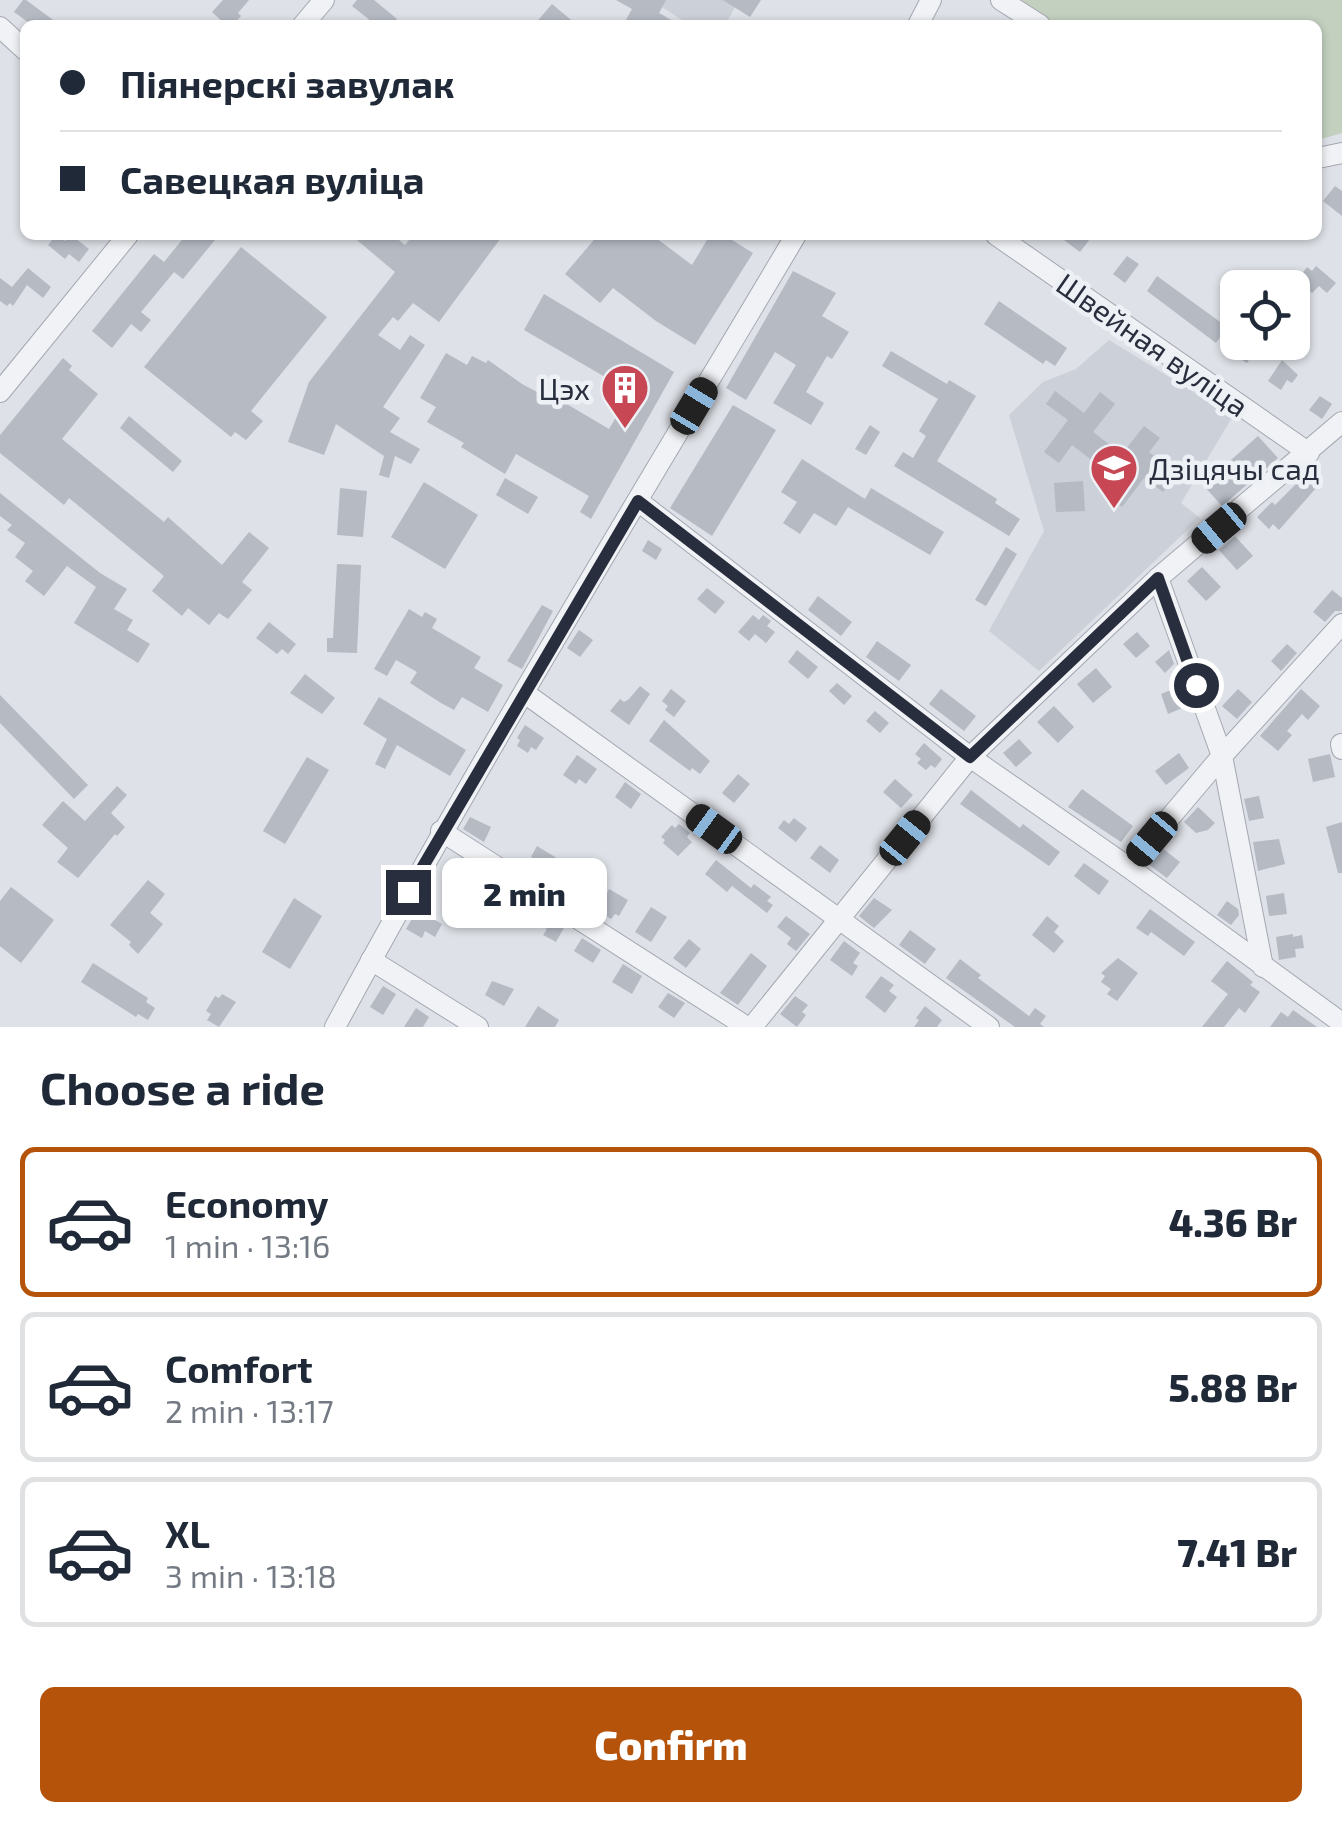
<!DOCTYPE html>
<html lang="en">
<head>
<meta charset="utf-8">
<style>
  body { margin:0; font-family:"Exo 2",sans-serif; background:#f2f2f3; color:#1f2937; height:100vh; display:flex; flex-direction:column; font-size:38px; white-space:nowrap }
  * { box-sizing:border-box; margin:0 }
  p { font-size:32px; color:#747a83 }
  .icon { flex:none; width:55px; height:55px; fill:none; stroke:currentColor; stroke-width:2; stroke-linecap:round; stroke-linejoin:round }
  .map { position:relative; height:1027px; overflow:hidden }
  .panel { display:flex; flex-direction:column; background:#fff; flex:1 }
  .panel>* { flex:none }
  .top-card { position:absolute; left:20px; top:20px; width:1302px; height:220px; border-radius:15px; box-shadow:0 2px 8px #0004; display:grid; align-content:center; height:220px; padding:0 40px; background:#fff }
  .fabs { position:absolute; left:1220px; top:270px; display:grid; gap:20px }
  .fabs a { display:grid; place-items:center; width:90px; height:90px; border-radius:15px; background:#fff; box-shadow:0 2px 8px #0004; font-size:50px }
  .end { position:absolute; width:45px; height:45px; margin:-22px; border:12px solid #282e3d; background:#fff; box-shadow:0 0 0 5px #fff }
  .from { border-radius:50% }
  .bubble { position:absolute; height:70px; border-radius:15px; background:#fff; box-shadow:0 2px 8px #0004; font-size:32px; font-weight:800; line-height:70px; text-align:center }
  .car { position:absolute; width:30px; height:60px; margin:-30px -15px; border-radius:12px; box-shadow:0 0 8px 2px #0007; background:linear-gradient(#222 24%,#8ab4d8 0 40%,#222 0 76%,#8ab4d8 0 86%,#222 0) }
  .top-card b { display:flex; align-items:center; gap:35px; height:95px; font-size:38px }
  .top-card b+b { border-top:2px solid #e0e1e3 }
  .top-card i { width:25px; height:25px; background:#1f2937 }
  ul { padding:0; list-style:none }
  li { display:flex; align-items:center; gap:30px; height:150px; margin:0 20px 15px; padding:0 20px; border:5px solid #e0e1e3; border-radius:15px }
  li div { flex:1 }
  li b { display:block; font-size:38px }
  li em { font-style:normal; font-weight:800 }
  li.current { border-color:#b45309 }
  li>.icon { width:90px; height:90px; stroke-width:1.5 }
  h2 { padding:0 40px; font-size:45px; line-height:120px }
  .cta { display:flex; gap:20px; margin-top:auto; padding:20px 40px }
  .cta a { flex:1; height:115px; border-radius:15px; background:#b45309; color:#fff; font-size:40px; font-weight:800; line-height:115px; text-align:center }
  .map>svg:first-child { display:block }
  .built { fill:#ccd0d8 }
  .green { fill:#c3d0bf }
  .building { fill:#b5bac3 }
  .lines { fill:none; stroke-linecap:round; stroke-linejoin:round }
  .minor-casing { stroke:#a4a8b1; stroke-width:22 }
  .minor { stroke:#f0f2f5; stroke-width:20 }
  .route { stroke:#282e3d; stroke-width:12 }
  .labels { text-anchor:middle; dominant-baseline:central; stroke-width:9; stroke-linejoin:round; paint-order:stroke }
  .street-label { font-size:30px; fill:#282e3d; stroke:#edf0f4 }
  .poi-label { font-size:30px; fill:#282e3d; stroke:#edf0f4; text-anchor:end }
</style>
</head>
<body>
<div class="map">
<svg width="1342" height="1027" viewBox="0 0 1342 1027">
  <rect width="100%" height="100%" fill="#dee1e7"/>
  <g class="built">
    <polygon points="651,0 739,0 725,25 690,25"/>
    <polygon points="1109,340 1233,416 1181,503 1200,518 1039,671 989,631 1044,531 1009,415 1043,382 1076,369"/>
  </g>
  <polygon class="green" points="1017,0 1342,0 1342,133 1318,140 1318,25 1056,25"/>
  <g class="building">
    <polygon points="23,0 26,0 60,25 32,25 14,12"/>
    <polygon points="223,0 249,0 238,13 241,16 233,25 226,25 212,12"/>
    <polygon points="357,0 374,0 397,19 392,25 376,25 352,6"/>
    <polygon points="616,0 666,0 659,13 680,25 623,25 632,9"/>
    <polygon points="723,0 761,0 750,17"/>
    <polygon points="552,4 577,25 534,25"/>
    <polygon points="1335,186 1342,191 1342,216 1323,201"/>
    <polygon points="56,235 65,241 71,235 89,249 79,262 69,254 65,259 48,245"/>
    <polygon points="186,235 219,235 183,279 174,272 141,312 151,320 141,332 131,324 112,348 92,331 154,254 164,262"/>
    <polygon points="351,235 393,235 405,245 413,235 503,235 439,322 413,303 398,321 393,317 378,335 400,350 410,335 425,345 383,407 400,418 390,432 420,449 411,464 395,456 389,478 379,475 384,456 336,424 324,455 288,442 309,382 395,272"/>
    <polygon points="598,235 652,235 692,265 710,235 724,235 753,253 695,345 656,321 613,288 600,303 565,274"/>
    <polygon points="1057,235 1093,235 1080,252"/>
    <polygon points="241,247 327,317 251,411 263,421 246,440 235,432 231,437 144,367"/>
    <polygon points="1127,256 1139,264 1125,283 1113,274"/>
    <polygon points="1316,266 1336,283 1327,293 1319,286 1312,293 1301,284 1305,279 1301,275 1307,267 1312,271"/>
    <polygon points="28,268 51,287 43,298 27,285 13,306 10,303 7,306 0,301 0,278 12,287"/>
    <polygon points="793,271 836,293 822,316 849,332 832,359 827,356 806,392 824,403 811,425 773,403 796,365 775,352 746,400 726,388"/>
    <polygon points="1157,276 1227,327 1216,343 1147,291"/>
    <polygon points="544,294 674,372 591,519 580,512 589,496 516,454 505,474 461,447 464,443 427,422 436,407 420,398 446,353 467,365 472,356 486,363 488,360 522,384 558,403 560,400 609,429 631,392 524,330"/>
    <polygon points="999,301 1067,348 1055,366 1046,360 1043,364 984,324"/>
    <polygon points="1236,342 1267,342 1259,356 1253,353 1247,363 1232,354"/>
    <polygon points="891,351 947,384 949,380 976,396 937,461 997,499 995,503 1020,519 1009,536 894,466 903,452 913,458 926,436 919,431 938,399 882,366"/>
    <polygon points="63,358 72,366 69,370 98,394 62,439 164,522 168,517 222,565 249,532 269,548 242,582 252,590 228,619 219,613 209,625 188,608 182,616 152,591 164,576 69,498 64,505 0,453 0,435"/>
    <polygon points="1282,360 1298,375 1292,383 1287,380 1281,390 1268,381"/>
    <polygon points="1055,391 1084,413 1100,392 1115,404 1093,432 1122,454 1144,426 1160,438 1149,452 1177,474 1163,492 1144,478 1122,507 1106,495 1118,480 1072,445 1059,463 1044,452 1068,420 1046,404"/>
    <polygon points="1320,396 1332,404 1322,419 1309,410"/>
    <polygon points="733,405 776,430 712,536 670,508"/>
    <polygon points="129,416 182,461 173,472 120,428"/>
    <polygon points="870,425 880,432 866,455 855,449"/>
    <polygon points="1258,436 1278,458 1222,506 1203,485"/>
    <polygon points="802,459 865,499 871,488 944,532 930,555 848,507 836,526 814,513 800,534 783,523 797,502 781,492"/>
    <polygon points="1305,475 1317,487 1279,530 1273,524 1269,529 1257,517 1272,502 1275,505"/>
    <polygon points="505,478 538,497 528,514 496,495"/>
    <polygon points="1083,481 1085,511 1056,512 1054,483"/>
    <polygon points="424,482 478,515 445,569 391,537"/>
    <polygon points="340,488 367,491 363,537 337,535"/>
    <polygon points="0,493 100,573 127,589 114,609 133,620 127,630 150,644 138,663 74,623 96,587 67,566 44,596 25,581 33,571 15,557 25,543 7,530 12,525 0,516"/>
    <polygon points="1235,536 1253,556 1237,570 1219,550"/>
    <polygon points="648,540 662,549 656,560 642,551"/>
    <polygon points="1006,547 1017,554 986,606 975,600"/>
    <polygon points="337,564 361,565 357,653 327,652 327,638 333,638"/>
    <polygon points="1202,567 1221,587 1206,601 1187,581"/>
    <polygon points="707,588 725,602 715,614 697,599"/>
    <polygon points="1332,590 1342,598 1342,611 1335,611 1325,622 1313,612"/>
    <polygon points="818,596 852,622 841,636 808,610"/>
    <polygon points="542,605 553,611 522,669 507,661"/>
    <polygon points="409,609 422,617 425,612 437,619 432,628 481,657 474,668 503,685 488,712 462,697 454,710 441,703 410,683 417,672 396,660 387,676 374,669"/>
    <polygon points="753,615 759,620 763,615 771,621 767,626 775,632 766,643 755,634 749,641 738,632"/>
    <polygon points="269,622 296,644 288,654 282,649 277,654 256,638"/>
    <polygon points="579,630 593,640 580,657 567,648"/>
    <polygon points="1137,632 1150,646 1136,658 1123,644"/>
    <polygon points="877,641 911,665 899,681 866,657"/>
    <polygon points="1287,644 1297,653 1281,671 1271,661"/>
    <polygon points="797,650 818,667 808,679 788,662"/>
    <polygon points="1169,650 1174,664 1165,673 1155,662"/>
    <polygon points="1096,668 1112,687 1093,703 1077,684"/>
    <polygon points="305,674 335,698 322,714 290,693"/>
    <polygon points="837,683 852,696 844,705 829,691"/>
    <polygon points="640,686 650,694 629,725 610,711 620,699 624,702 629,699"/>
    <polygon points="1178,687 1185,707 1168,714 1161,694"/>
    <polygon points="671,689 686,701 674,717 665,710 668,706 662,701"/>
    <polygon points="941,689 976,716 964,731 929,704"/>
    <polygon points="1238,689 1252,702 1237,719 1222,706"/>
    <polygon points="1301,689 1320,706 1308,720 1302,714 1287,731 1292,735 1278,751 1260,736"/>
    <polygon points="0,695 88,785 74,799 0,723"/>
    <polygon points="379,697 466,750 450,776 397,745 385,769 375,764 387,739 363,724"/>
    <polygon points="1054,706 1074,727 1058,743 1037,722"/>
    <polygon points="875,711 889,723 880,733 866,721"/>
    <polygon points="664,720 710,761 700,774 692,768 690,771 649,741"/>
    <polygon points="525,725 544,738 536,750 531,747 528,753 517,746 520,740 517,738"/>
    <polygon points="1019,739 1032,753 1016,767 1003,753"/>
    <polygon points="924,743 942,759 935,768 931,765 926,770 917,763 921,759 915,754"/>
    <polygon points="1179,753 1189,768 1166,785 1155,771"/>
    <polygon points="1330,754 1335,777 1313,782 1308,759"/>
    <polygon points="577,755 597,769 586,784 579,779 576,784 563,775"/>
    <polygon points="307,757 329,770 285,844 263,831"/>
    <polygon points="738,774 750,784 734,803 722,793"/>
    <polygon points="895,779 913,795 901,808 883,792"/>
    <polygon points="625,782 641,794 631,809 615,797"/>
    <polygon points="117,786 127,795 111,813 125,827 117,836 115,834 78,878 57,862 68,848 42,825 63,801 85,821"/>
    <polygon points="1082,789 1133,826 1121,842 1068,807"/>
    <polygon points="971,790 1020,828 1023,824 1060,852 1049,866 960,804"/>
    <polygon points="1259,796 1264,818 1249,821 1244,799"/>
    <polygon points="1198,807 1215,823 1208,830 1196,833 1184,822"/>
    <polygon points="470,817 491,827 484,842 463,829"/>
    <polygon points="794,818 807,828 796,842 778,828 784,820 789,824"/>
    <polygon points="1342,822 1342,873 1338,873 1326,827"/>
    <polygon points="679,824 690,833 687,837 692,842 678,856 663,843 665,840 661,837 672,825 675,828"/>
    <polygon points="1279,839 1285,864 1258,871 1253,842"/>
    <polygon points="820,845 839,860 830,873 810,858"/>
    <polygon points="537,846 560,860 547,882 533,874 540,862 531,857"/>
    <polygon points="1162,848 1180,862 1167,878 1148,864"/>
    <polygon points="457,860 486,877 478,890 449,873"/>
    <polygon points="716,860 751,888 754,884 771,897 767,901 773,905 767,913 732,886 727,892 705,874"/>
    <polygon points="1084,863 1109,881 1099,895 1074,876"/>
    <polygon points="576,875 587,882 577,897 566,891"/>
    <polygon points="148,880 165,894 150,913 163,924 138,954 129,945 131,942 110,925"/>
    <polygon points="11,887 54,920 21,963 0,946 0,901"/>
    <polygon points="609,889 628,900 619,916 615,914 611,919 598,911"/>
    <polygon points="1284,893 1287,914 1269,916 1266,896"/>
    <polygon points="294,898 322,916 290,969 262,952"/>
    <polygon points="874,898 892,910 874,928 859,916"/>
    <polygon points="1227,901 1238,909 1239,915 1231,925 1217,915"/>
    <polygon points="651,907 667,917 651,942 635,932"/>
    <polygon points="1150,909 1195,942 1184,956 1151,932 1148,936 1136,928"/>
    <polygon points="417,910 442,924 435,937 425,931 422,938 406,929"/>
    <polygon points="786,916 810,934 796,951 787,944 791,938 777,927"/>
    <polygon points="1047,916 1059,926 1054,932 1064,941 1054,953 1032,935"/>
    <polygon points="550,917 565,926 556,942 543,935 547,929 543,927"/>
    <polygon points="910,930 936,949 925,964 899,945"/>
    <polygon points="1293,934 1293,937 1302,935 1304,948 1295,949 1296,957 1279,960 1276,937"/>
    <polygon points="582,938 601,950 593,963 574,951"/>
    <polygon points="689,939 701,949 686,968 673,958"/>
    <polygon points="844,941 860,953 853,963 858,966 852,976 830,960"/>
    <polygon points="751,953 767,966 738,1005 720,993"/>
    <polygon points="1118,958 1138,973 1117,1001 1107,994 1111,989 1101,982 1105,976 1101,973"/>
    <polygon points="960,959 981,975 978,978 1029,1016 1035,1008 1046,1016 1040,1024 1044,1027 1015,1027 946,978"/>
    <polygon points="1227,961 1253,982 1250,985 1260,992 1245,1013 1239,1008 1224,1027 1202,1027 1228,994 1211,981"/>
    <polygon points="93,963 148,998 146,1002 155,1008 148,1020 138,1014 136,1017 81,982"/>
    <polygon points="623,964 642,976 632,994 612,982"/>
    <polygon points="881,976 894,985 889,991 897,997 885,1013 865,997"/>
    <polygon points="492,981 514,989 504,1006 485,995"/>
    <polygon points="383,986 396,994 383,1015 370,1007"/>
    <polygon points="668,993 685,1003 674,1018 658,1007"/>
    <polygon points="222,994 236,1002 219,1027 207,1020 211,1014 206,1011 215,996 219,998"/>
    <polygon points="795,996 808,1005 802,1012 806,1015 797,1027 780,1014"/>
    <polygon points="538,1006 559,1020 555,1027 525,1027"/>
    <polygon points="925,1006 942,1020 937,1027 914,1027 919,1020 916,1018"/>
    <polygon points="416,1008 429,1017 423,1027 404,1027"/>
    <polygon points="1293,1010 1317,1027 1270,1027 1281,1012 1288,1017"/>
  </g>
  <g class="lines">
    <g class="minor-casing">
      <g id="minor">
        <polyline points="1001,0 1040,25"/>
        <polyline points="303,25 324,0"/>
        <polyline points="918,25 931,0"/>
        <polyline points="0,27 25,50"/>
        <polyline points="1318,158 1342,153"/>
        <polyline points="996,235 1309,453"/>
        <polyline points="0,392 128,235"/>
        <polyline points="638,501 970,757 1128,867 1342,1023"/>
        <polyline points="1158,578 1222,756 1263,967"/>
        <polyline points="526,694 989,1027"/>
        <polyline points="1341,744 1342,749"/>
        <polyline points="441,831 747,1027"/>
        <polyline points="1128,867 1222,756 1342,624"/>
        <polyline points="371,960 478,1027"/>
        <path d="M 335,1027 C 480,758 640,497 796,235"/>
        <polyline points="752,1027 970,757 1158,578 1342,422"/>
      </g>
    </g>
    <use href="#minor" class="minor"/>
  </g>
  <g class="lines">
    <polyline class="route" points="408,892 638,501 970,757 1158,578 1196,685"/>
  </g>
  <defs>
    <g id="building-pin" transform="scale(2.5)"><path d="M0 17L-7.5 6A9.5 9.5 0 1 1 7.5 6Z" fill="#c74755" stroke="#edf0f4"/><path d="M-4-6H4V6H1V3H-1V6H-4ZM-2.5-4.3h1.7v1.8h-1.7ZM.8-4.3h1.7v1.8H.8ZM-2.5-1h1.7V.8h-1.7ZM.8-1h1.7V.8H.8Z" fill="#fff"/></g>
    <g id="school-pin" transform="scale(2.5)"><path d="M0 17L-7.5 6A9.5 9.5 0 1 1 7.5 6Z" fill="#c74755" stroke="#edf0f4"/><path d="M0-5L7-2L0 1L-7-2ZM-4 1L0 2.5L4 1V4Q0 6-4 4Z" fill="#fff"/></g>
  </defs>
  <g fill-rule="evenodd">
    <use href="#building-pin" x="625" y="388"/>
    <use href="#school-pin" x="1114" y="468"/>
  </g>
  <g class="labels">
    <g class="street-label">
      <text transform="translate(1153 344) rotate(35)">Швейная вуліца</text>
    </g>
    <g class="poi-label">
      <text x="590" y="388">Цэх</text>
      <text x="1149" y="468" text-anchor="start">Дзіцячы сад</text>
    </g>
  </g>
</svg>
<div class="fabs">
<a><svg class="icon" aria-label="locate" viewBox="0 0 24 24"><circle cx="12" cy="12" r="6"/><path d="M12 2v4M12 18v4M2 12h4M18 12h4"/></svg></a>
</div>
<i class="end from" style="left:1196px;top:685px"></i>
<i class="end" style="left:408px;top:892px"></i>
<div class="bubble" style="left:442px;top:858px;width:165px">2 min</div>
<i class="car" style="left:694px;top:406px;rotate:31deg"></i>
<i class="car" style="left:1219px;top:528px;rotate:230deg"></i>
<i class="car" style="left:714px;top:829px;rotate:306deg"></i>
<i class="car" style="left:905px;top:838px;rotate:39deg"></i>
<i class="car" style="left:1152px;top:839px;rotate:220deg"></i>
<div class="top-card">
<b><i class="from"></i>Піянерскі завулак</b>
<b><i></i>Савецкая вуліца</b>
</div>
</div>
<section class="panel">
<h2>Choose a ride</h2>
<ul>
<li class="current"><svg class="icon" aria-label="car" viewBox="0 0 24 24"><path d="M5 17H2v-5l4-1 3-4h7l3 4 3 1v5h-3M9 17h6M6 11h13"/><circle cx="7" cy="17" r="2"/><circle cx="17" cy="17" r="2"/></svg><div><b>Economy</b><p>1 min · 13:16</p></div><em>4.36 Br</em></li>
<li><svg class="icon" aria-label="car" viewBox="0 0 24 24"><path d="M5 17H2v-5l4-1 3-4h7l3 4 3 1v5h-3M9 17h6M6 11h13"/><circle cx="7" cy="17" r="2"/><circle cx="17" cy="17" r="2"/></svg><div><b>Comfort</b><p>2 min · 13:17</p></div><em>5.88 Br</em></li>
<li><svg class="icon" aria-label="car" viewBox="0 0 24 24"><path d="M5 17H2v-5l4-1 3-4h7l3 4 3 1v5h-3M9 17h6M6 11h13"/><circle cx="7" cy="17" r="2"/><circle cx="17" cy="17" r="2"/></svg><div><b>XL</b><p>3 min · 13:18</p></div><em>7.41 Br</em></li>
</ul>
<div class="cta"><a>Confirm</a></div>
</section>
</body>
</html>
